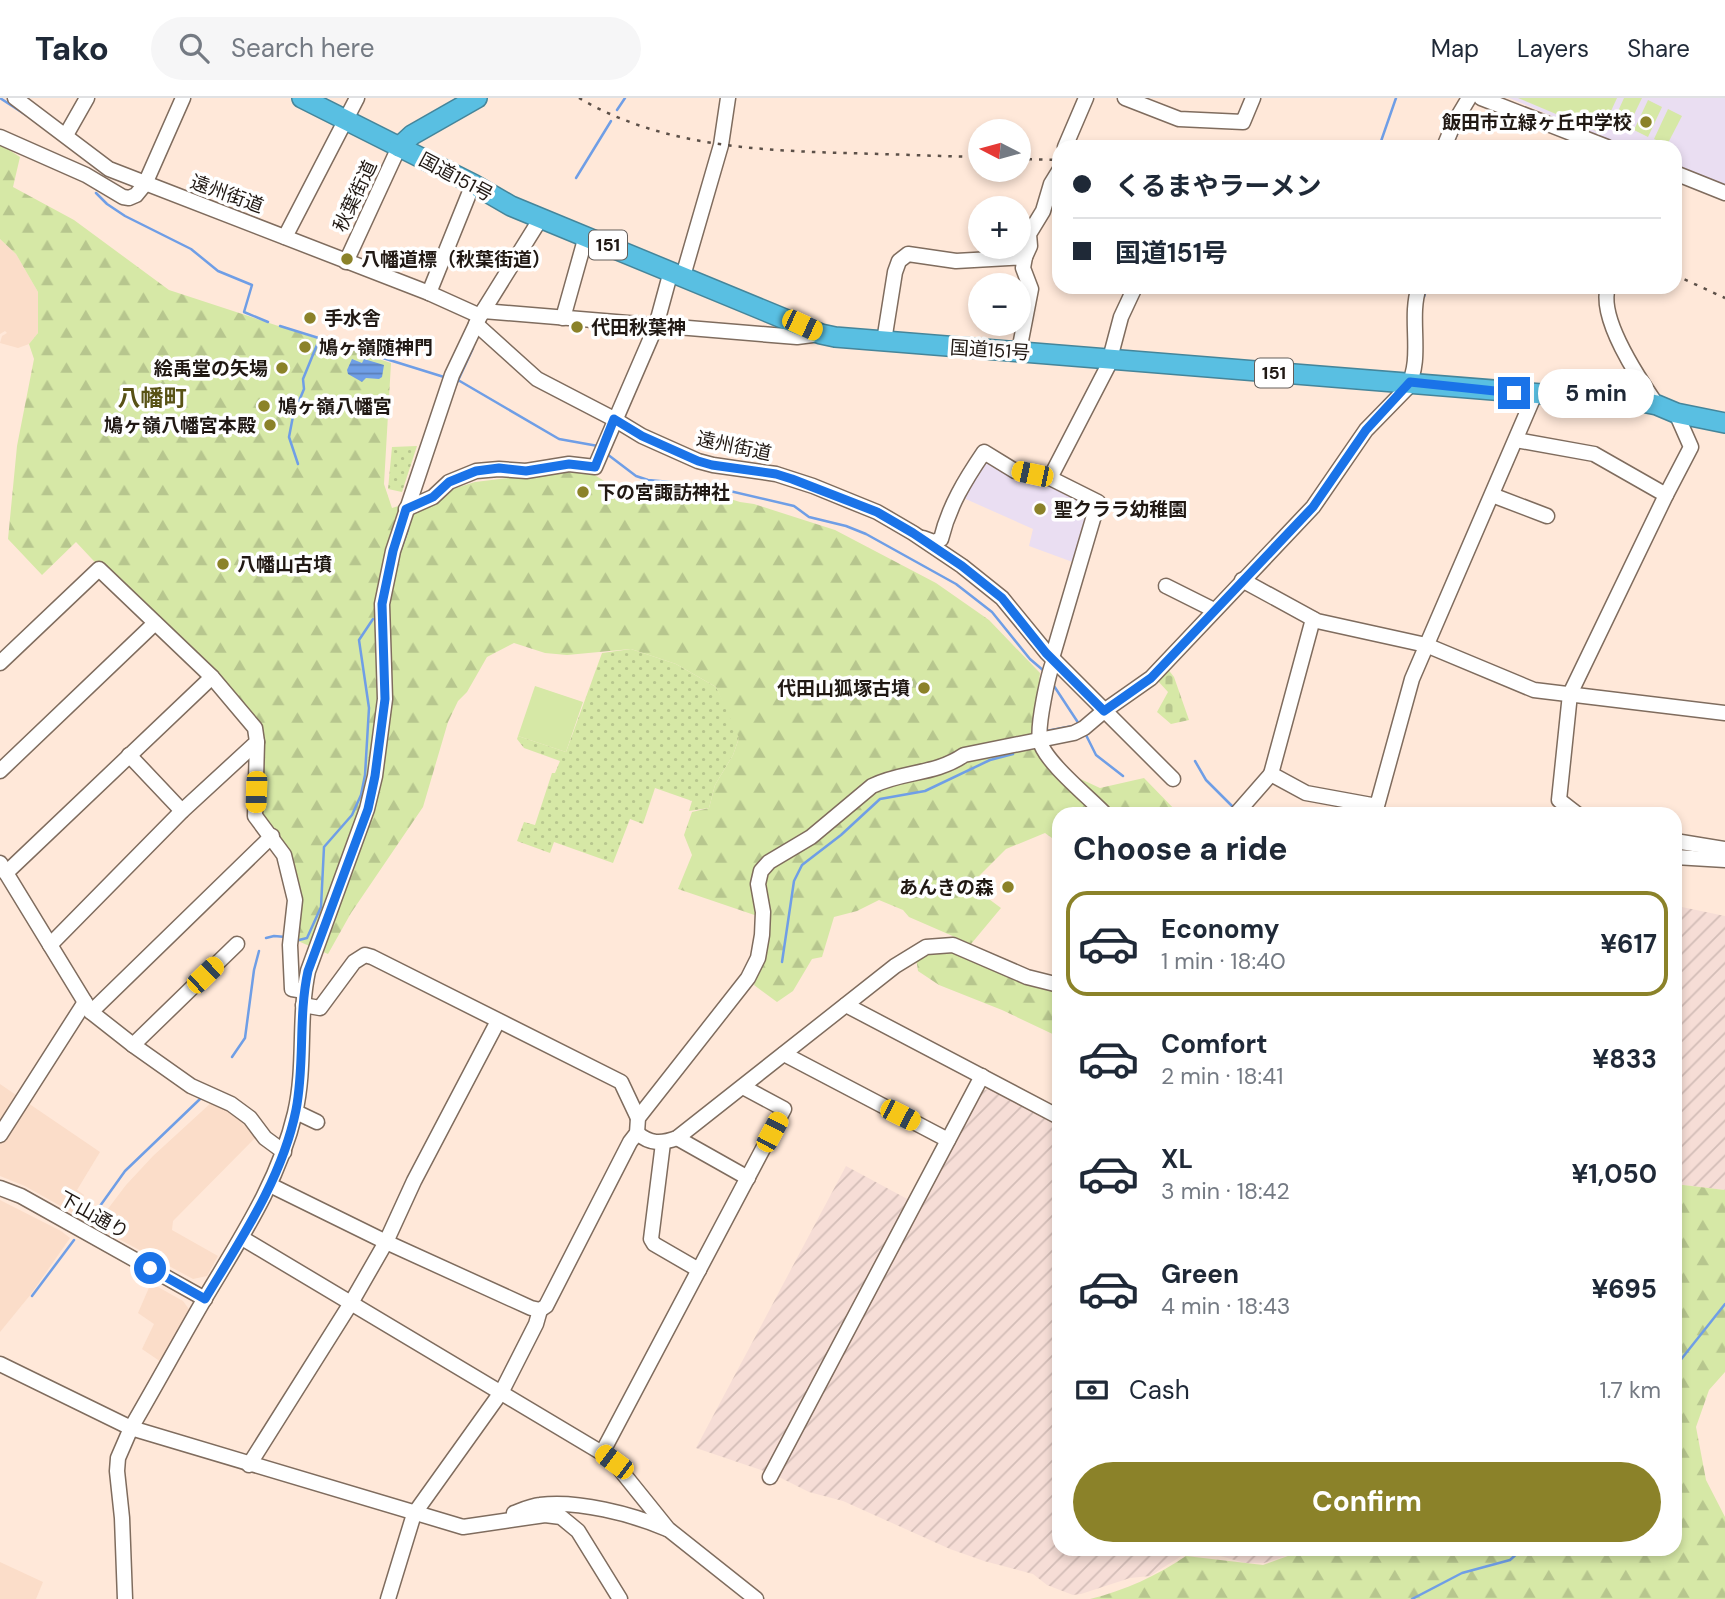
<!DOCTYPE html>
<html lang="en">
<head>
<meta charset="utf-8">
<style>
  body { margin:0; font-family:"DM Sans","Noto Sans JP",sans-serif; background:#f6f6f7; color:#1f2937; height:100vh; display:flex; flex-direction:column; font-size:26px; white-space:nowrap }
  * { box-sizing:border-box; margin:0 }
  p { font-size:23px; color:#747a83 }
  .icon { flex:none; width:38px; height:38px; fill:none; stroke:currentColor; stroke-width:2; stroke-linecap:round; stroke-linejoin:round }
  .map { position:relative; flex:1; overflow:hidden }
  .drawer { position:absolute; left:1052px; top:709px; width:630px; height:749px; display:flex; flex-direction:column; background:#fff; border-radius:21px; box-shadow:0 4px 10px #0003 }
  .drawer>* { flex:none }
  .hud { position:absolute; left:1052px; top:42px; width:630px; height:154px; border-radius:21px; box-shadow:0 4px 10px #0003; display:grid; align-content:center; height:154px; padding:0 21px; background:#fff }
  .needle { width:46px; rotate:276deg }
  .controls { position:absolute; left:968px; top:21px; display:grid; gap:14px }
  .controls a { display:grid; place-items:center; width:63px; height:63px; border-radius:50%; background:#fff; box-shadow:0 4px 10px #0003; font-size:35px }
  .end { position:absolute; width:32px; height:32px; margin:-16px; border:9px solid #1a73e8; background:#fff; box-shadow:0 0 0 4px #fff }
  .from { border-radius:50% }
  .bubble { position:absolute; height:49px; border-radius:24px; background:#fff; box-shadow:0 4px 10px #0003; font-size:23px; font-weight:700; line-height:49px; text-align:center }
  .car { position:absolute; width:21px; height:42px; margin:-21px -10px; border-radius:9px; box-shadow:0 0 5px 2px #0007; background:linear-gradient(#f5c518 24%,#345 0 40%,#f5c518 0 76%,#345 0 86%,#f5c518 0) }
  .hud b { display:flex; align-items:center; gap:24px; height:66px; font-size:26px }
  .hud b+b { border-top:2px solid #e0e1e3 }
  .hud i { width:18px; height:18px; background:#1f2937 }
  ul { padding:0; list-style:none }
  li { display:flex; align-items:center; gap:21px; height:105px; margin:0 14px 10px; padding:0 7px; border:4px solid transparent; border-radius:21px }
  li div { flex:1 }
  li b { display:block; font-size:26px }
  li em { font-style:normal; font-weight:700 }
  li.on { border-color:#8b8229 }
  li>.icon { width:63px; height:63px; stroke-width:1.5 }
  h2 { padding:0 21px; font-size:32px; line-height:84px }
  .pay { display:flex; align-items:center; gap:18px; height:77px; padding:0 21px; font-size:26px }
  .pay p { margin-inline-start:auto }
  .action { display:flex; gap:14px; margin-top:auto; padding:14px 21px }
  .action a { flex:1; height:80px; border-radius:42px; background:#8b8229; color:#fff; font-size:28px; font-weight:700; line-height:80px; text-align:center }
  header { display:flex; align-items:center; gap:42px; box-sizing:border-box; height:98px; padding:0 35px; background:#fff; border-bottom:2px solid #e0e1e3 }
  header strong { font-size:33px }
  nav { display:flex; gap:38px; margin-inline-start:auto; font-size:24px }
  .search { width:490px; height:63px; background:#f6f6f7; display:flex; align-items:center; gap:18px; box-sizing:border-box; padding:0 24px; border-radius:38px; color:#747a83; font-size:26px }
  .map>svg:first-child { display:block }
  .built { fill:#fbddc9 }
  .industrial { fill:url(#industrial-furrows) }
  .education { fill:#eadef2 }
  .green { fill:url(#green-dots) }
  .forest { fill:url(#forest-firs) }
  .cemetery { fill:url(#cemetery-stones) }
  .pitch { fill:#d6e8a6 }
  .water { fill:url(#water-rules) }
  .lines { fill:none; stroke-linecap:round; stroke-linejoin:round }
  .stream { stroke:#6f9ee6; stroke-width:2.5 }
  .minor-casing { stroke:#7f6c5e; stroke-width:17 }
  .highway-casing { stroke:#45859a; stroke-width:22 }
  .minor { stroke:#fff; stroke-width:14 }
  .highway { stroke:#59bfe2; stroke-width:19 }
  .rail { stroke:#5c5048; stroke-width:2.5; stroke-dasharray:3.5 7; stroke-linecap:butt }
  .route { stroke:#1a73e8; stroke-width:9 }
  .poi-dot { fill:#8b8229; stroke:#fff; stroke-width:2.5 }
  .labels { text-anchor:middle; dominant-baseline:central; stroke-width:7; stroke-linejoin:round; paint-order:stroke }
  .shield { fill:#fff; stroke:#645e5a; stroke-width:2 }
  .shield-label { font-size:18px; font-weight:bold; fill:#211914 }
  .poi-label { font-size:19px; font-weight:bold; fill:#211914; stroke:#fff; text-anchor:start }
  .street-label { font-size:19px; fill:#211914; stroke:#fff }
  .quarter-label { font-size:23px; font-weight:bold; fill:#585215; stroke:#fff }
</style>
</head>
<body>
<header>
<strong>Tako</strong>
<div class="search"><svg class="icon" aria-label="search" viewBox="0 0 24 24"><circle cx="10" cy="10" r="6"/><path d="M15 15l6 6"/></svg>Search here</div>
<nav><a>Map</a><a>Layers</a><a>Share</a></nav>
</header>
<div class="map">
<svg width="1725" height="1501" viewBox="0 0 1725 1501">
  <defs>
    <pattern id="industrial-furrows" width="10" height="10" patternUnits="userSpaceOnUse" patternTransform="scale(1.75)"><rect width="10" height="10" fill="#f6ddd6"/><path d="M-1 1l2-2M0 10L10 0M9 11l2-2" fill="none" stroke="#d3bdb7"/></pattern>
    <pattern id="green-dots" width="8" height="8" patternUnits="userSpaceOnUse" patternTransform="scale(1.75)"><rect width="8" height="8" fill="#d6e8a6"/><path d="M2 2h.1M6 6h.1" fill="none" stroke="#b7c68e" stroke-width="1.8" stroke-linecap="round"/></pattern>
    <pattern id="forest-firs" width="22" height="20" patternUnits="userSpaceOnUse" patternTransform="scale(1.75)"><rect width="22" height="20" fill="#d6e8a6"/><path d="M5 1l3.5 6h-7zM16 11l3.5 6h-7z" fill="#b7c68e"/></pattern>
    <pattern id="cemetery-stones" width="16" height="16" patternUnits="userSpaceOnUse" patternTransform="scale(1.75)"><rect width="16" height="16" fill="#d6e8a6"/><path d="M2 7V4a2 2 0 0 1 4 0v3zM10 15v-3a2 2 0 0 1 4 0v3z" fill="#b7c68e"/></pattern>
    <pattern id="water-rules" width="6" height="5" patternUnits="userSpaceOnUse" patternTransform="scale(1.75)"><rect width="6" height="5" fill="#6f9ee6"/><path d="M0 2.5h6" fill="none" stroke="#5b80b9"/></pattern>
  </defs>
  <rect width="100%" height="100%" fill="#ffe8d9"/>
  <g class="built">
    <polygon points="0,141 16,156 38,194 38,235 29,246 18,250 0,245 2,238 7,235 5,233 0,236"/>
    <polygon points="0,986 19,999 0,1029"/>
    <polygon points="25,1003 100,1054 77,1092 84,1097 73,1115 25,1088 0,1078 0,1041"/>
    <polygon points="213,1003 228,1008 258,1037 173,1123 172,1132 218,1158 207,1178 193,1181 95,1128 126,1087 153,1058"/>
    <polygon points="0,1102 61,1133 70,1140 31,1196 0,1234"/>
    <polygon points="151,1185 183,1203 191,1214 164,1266 142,1251 154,1226 138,1215"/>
    <polygon points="0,1464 43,1484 36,1501 0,1501"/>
  </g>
  <g class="industrial">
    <polygon points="1677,808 1725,818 1725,1092 1675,1086 1675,809"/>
    <polygon points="995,989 1059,1023 1059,1451 1307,1451 1264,1465 1245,1465 1217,1457 1190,1455 1183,1457 1150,1478 1130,1480 1081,1496 1073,1497 1047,1487 1033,1476 984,1463 950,1451 843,1403 809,1394 775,1377 979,994"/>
    <polygon points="846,1068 911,1103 767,1374 696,1350"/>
  </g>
  <g class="education">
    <polygon points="1509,0 1725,0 1725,90 1675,69 1675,49 1626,49"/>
    <polygon points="984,360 1046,384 1090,409 1078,466 1029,448 1033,431 959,398"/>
  </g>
  <g class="green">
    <polygon points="417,348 402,394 388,391 392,349"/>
    <polygon points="631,551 676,566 716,589 738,632 739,640 733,657 715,687 709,710 689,713 692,703 655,690 643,726 630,721 613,765 554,744 550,755 517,743 524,724 535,727 552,675 555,675 560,663 524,650 517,641 518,638 566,654 602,555"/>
  </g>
  <g class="forest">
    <polygon points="0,46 20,59 13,89 74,122 169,192 391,265 384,386 392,410 475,384 549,375 569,369 588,373 632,400 664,401 664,392 708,394 740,404 754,406 835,432 936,485 989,522 1040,575 1034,632 1061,672 1100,690 1144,680 1179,716 1059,716 1059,745 1045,735 1006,751 970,787 1001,810 971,846 909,819 903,812 879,802 857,813 834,819 822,859 812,861 793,893 777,904 754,887 762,866 766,821 678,791 692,757 684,737 692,714 709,710 715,687 733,657 739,640 716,589 676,566 631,551 567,557 545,555 514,545 487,559 467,594 458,603 448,624 423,709 351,815 328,856 291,840 290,781 255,718 257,637 76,444 42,477 8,441 17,348 34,261 29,246 38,235 38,194 16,156 0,141"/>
    <polygon points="948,850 1059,894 1059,939 1002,912 939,887 918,873 916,860"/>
    <path d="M 1675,1086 L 1725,1092 L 1725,1274 L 1709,1292 L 1696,1329 L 1706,1382 L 1725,1419 L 1725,1501 L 1090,1501 C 1126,1492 1156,1478 1186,1458 L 1263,1467 L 1307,1451 L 1675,1451 Z"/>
  </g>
  <polygon class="cemetery" points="1167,570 1174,579 1189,622 1171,626 1157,614 1168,594 1157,582"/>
  <g class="pitch">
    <polygon points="1518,0 1617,0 1601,35"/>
    <polygon points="1624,0 1642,0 1628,29 1614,22"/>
    <polygon points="1648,2 1662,9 1648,39 1634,32"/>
    <polygon points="1668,11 1682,18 1667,47 1654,41"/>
    <polygon points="535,588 583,604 566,654 518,638"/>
  </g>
  <polygon class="water" points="352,261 362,265 364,261 384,267 382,279 379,281 366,280 362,284 348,276 347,272"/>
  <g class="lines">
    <g class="stream">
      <polyline points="0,0 26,17"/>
      <polyline points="617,12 625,0"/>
      <polyline points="1454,43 1466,17"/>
      <polyline points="1379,49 1396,0"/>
      <polyline points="576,80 611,23"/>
      <polyline points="96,95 107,106 125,118 191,151 218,173 252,187 244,214 268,224"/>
      <polyline points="1424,199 1427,189"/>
      <polyline points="280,228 444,279"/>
      <polyline points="458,282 559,341 598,348"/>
      <polyline points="455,289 473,250"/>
      <polyline points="299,303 304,291 303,281 319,242"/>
      <polyline points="294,313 289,339 298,366"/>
      <polyline points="607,356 636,378 648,382 704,387 794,408 809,419 846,428 866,436 956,486 992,514 1030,561 1044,573"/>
      <polyline points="401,451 408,431"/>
      <polyline points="1052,585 1079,626"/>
      <polyline points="1046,633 1073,628"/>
      <polyline points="1085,635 1096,657 1123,678"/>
      <polyline points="1195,663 1206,682 1235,711"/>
      <polyline points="266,840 274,838 286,839"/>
      <polyline points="295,843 307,840 321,809 324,749 352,717 361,697 365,677 369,610 359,542 373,521"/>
      <polyline points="782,864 794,783 802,767 841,737 880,701 925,693 990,662 1013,656"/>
      <polyline points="232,959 245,940 254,872 259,853"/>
      <polyline points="90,1122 125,1073 200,1001"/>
      <polyline points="32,1198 74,1142"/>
      <polyline points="1675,1269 1725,1206"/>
      <polyline points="1412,1501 1462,1475 1510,1462 1522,1451"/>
    </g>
    <g class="minor-casing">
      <g id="minor">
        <polyline points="15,0 109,71 429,195 480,218"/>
        <polyline points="1125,0 1179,21 1243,24 1253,0"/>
        <polyline points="1481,0 1607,49"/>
        <polyline points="66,37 87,0"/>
        <polyline points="0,39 86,77 123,99 129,100 136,97 145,86 183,0"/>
        <polyline points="1065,49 1086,0"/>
        <polyline points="1444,49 1454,25 1469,0"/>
        <polyline points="1675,75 1725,95"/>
        <polyline points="285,139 357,0"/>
        <polyline points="1025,159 1030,148 1029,136 1043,113 1051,86 1059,73"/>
        <polyline points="346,164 399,49"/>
        <polyline points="683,178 721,47 728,0"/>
        <path d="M 1608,189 C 1598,220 1639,281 1657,307"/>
        <polyline points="429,195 473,86"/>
        <polyline points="483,213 797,239 820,236"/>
        <polyline points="563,220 586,138"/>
        <polyline points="476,226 537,281 614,321 642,338 698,363 713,367 776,376 813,388 877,414 913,435 962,468 1002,500 1047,555 1173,681"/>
        <polyline points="884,243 895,174 899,163 908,156 956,163 1025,159 1023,170 1031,191 1019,253"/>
        <polyline points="1516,342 1594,356 1666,397"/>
        <polyline points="1050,380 1098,404 1052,560"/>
        <polyline points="1492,397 1547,418"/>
        <polyline points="406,411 433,399 449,384 476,373 499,371 526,373 569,366 595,369 656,228 671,173"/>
        <path d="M 923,440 L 934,444 L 941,441 C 949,408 965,382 984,354 L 1015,373 L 1050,380 L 1108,268 L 1121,219 L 1135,189"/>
        <polyline points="1242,482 1317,523 1426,547 1534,592 1725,615"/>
        <polyline points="1166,488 1214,512"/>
        <polyline points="1313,521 1271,676 1306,695 1377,708 1412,581 1535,296"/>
        <path d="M 1054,562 C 1048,576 1037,628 1040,643 C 1044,663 1090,700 1105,716"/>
        <polyline points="0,565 99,471 212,579 255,630 257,644 182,713 50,847"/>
        <polyline points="257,644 255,718 284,757 295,802 290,847 292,891 304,893"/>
        <polyline points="129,657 182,713"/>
        <polyline points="0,673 155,525"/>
        <polyline points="1236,716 1271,676"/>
        <polyline points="1577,716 1559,702 1570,596 1666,397 1691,349 1676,315"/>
        <polyline points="1675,743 1725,751"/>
        <polyline points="1675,759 1725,762"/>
        <polyline points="0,765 91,914 133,947 191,988 231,1006 250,1020 265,1040 284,1054"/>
        <polyline points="6,775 212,579"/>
        <polyline points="303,907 320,910 354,864 365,857 372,859 621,984 638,1020"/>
        <polyline points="846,907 1059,1019"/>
        <polyline points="91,914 272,738"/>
        <polyline points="133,947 237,846"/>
        <polyline points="784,956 948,1042"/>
        <polyline points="296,1014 317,1024"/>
        <path d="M 637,1035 C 650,1046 661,1046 677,1040 L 895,868 L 926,849 L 953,847 L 1027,879 L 1059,887"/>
        <polyline points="0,1037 85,904"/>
        <polyline points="677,1040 748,1080"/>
        <polyline points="663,1045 651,1141 654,1146 699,1172"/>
        <path d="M 270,1087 L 386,1144 L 531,1210 L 540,1212 L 546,1208 L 630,1044 L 637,1035 L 638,1020 L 748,880 L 758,860 L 762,837 L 763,814 L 758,786 L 761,773 L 769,764 L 811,739 L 872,688 C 902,673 935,677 964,657 L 1074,635 L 1084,630 L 1104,613 L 1151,580 L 1313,409 L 1366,332 L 1407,290 C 1424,260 1408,221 1419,189"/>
        <polyline points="0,1090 21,1098 205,1201"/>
        <polyline points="242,1140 602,1355 614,1364 668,1431 756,1501"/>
        <polyline points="0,1266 131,1330 463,1429 545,1417 561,1419 578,1433 620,1501"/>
        <polyline points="602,1355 784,1011 743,989"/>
        <polyline points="249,1367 351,1205 386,1144 414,1083 498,923"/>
        <polyline points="770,1379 982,978"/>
        <path d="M 514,1415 C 522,1412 531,1408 540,1407 C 577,1402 632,1416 667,1431"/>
        <path d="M 125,1501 L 122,1420 L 117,1373 L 118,1360 L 131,1330 C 156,1287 180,1243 205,1200 C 240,1141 279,1083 295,1015 C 306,968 298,920 308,873 L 367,711 L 375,678 L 385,601 L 382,506 L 393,453 L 452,277 L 480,218 L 541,120"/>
        <polyline points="388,1501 414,1416 502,1293 536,1226 540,1212"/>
      </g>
    </g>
    <g class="highway-casing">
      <g id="highway">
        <polyline points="302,0 473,86 511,108 821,236 835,239 1642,304 1657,307 1676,315 1725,325"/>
        <polyline points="399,49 412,37 477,0"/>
      </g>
    </g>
    <use href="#minor" class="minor"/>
    <use href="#highway" class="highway"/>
    <g class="rail">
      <path d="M 579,0 C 659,47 751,52 842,55 C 888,56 934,58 980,59"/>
      <polyline points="1018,61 1059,62"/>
      <polyline points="1675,177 1725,200"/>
    </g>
  </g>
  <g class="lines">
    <path class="route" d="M 150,1170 L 205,1201 C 241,1141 282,1081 296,1012 C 305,966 298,919 308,873 L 368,711 L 375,678 L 385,601 L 382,506 L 393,453 L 406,411 L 433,399 L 449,384 L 476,373 L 499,370 L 526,373 L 569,366 L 595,369 L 614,321 L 642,338 L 698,363 L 712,367 L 776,376 L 792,381 L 877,414 L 913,435 L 962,468 L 1002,500 L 1046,555 L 1104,613 L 1151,580 L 1313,409 L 1366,332 L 1410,284 L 1514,295"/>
  </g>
  <g class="poi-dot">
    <circle cx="1646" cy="24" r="7"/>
    <circle cx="347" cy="161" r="7"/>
    <circle cx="310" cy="220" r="7"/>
    <circle cx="577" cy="229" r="7"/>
    <circle cx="305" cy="249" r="7"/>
    <circle cx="282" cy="270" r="7"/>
    <circle cx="264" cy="308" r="7"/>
    <circle cx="270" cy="327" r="7"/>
    <circle cx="583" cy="394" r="7"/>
    <circle cx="1040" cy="411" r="7"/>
    <circle cx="223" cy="466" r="7"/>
    <circle cx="924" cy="590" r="7"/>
    <circle cx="1008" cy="789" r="7"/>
  </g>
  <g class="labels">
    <g class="shield">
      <rect x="589" y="132.5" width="38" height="29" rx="5"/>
      <rect x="1255" y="260.5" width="38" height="29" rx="5"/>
    </g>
    <g class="shield-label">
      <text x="608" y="147">151</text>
      <text x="1274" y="275">151</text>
    </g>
    <g class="poi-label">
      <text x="1632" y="24" text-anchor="end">飯田市立緑ヶ丘中学校</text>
      <text x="361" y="161">八幡道標（秋葉街道）</text>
      <text x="324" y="220">手水舎</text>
      <text x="591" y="229">代田秋葉神</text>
      <text x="319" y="249">鳩ヶ嶺随神門</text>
      <text x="268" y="270" text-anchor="end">絵禹堂の矢場</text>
      <text x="278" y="308">鳩ヶ嶺八幡宮</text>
      <text x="256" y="327" text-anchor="end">鳩ヶ嶺八幡宮本殿</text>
      <text x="597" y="394">下の宮諏訪神社</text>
      <text x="1054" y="411">聖クララ幼稚園</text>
      <text x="237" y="466">八幡山古墳</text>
      <text x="910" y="590" text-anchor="end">代田山狐塚古墳</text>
      <text x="994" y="789" text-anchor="end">あんきの森</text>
    </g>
    <g class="street-label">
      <text transform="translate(456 79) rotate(28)">国道151号</text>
      <text transform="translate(227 96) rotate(20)">遠州街道</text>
      <text transform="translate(355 98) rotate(-65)">秋葉街道</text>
      <text transform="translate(990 252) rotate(4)">国道151号</text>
      <text transform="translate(734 348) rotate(12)">遠州街道</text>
      <text transform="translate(94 1117) rotate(29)">下山通り</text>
    </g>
    <g class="quarter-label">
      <text x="152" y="300">八幡町</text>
    </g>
  </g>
</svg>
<div class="controls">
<a><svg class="needle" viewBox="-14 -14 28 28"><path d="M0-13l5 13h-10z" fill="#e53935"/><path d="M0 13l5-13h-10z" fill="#747a83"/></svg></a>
<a>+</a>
<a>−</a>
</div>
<i class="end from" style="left:150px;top:1170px"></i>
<i class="end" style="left:1514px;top:295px"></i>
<div class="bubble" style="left:1538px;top:271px;width:116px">5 min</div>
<i class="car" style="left:802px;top:227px;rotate:115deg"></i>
<i class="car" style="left:1032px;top:376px;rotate:282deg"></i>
<i class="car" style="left:256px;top:694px;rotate:182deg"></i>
<i class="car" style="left:205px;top:877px;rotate:46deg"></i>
<i class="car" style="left:900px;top:1017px;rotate:117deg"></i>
<i class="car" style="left:772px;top:1034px;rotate:28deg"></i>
<i class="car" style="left:614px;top:1364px;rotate:307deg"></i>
<div class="hud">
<b><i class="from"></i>くるまやラーメン</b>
<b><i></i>国道151号</b>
</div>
<section class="drawer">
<h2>Choose a ride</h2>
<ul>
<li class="on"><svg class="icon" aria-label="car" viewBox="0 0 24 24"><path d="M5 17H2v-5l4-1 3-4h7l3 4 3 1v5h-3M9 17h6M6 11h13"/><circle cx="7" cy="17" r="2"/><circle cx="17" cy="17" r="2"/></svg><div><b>Economy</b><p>1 min · 18:40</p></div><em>¥617</em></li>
<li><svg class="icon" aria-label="car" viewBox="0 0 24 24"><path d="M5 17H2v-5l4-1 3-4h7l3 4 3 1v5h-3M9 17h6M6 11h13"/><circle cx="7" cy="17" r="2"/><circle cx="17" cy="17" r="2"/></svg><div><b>Comfort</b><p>2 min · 18:41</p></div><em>¥833</em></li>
<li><svg class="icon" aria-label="car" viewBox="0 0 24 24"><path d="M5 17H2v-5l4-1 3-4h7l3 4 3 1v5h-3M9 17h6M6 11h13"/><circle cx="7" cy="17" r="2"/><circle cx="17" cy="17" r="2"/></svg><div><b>XL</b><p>3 min · 18:42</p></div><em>¥1,050</em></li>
<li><svg class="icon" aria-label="car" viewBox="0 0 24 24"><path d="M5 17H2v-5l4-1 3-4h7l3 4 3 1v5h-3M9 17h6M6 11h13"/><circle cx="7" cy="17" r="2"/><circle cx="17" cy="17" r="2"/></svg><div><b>Green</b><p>4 min · 18:43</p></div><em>¥695</em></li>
</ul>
<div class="pay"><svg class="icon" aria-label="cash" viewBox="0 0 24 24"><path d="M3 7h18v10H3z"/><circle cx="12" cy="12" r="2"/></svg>Cash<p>1.7 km</p></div>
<div class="action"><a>Confirm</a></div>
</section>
</div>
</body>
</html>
